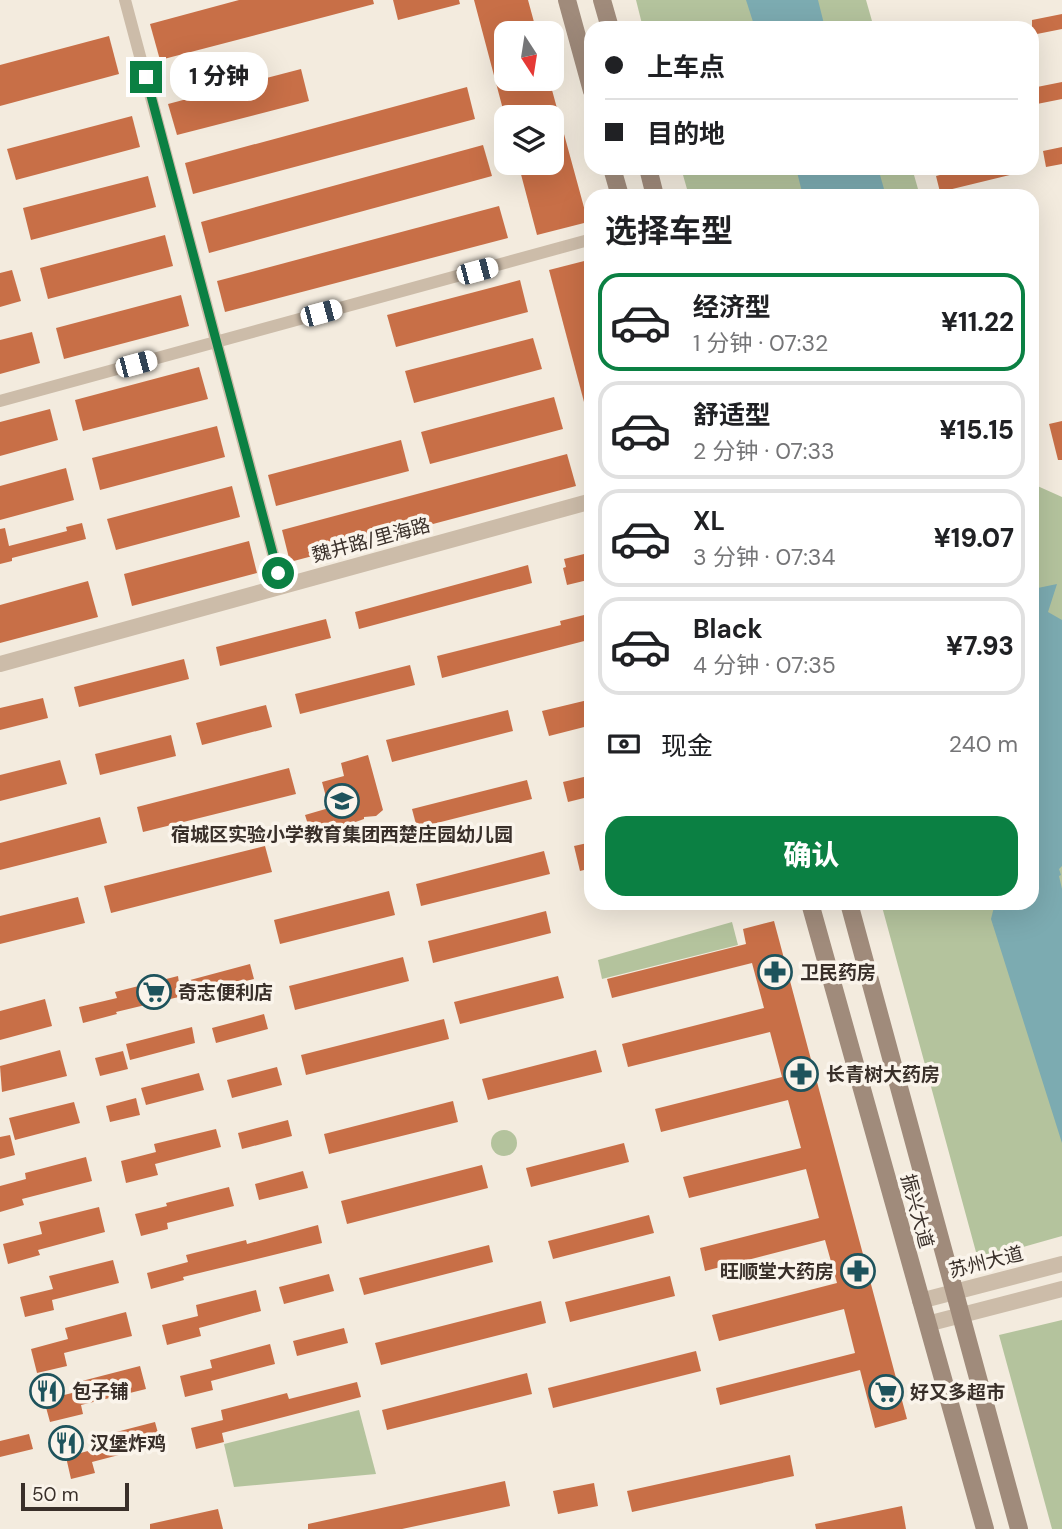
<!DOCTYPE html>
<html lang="zh">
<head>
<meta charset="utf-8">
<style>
  body { margin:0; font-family:"DM Sans","Noto Sans SC",sans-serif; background:#f2f2f2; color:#202124; height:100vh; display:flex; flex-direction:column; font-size:26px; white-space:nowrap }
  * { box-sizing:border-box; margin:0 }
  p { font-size:23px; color:#757577 }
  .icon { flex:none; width:38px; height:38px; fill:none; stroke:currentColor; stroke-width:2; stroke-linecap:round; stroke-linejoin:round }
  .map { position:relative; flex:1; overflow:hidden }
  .drawer { position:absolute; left:584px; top:189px; width:455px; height:721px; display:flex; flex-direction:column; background:#fff; border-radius:21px; box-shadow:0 7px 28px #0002 }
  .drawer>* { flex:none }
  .guide { position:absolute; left:584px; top:21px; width:455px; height:154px; border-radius:21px; box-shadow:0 7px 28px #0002; display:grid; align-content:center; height:154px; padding:0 21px; background:#fff }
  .needle { width:46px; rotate:168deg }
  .buttons { position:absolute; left:494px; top:21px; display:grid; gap:14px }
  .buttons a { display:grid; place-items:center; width:70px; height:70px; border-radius:14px; background:#fff; box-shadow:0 7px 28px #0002; font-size:35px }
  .scale { position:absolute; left:21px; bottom:18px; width:108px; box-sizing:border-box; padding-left:7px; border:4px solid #392f29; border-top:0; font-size:19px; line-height:24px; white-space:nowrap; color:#392f29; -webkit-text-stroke:5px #faf4eb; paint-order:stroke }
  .end { position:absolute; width:32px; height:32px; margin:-16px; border:9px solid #0b8043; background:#fff; box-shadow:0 0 0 4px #fff }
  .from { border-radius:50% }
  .bubble { position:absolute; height:49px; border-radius:21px; background:#fff; box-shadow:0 7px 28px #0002; font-size:23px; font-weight:800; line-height:49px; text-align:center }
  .car { position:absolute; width:21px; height:42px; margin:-21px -10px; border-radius:9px; box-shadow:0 0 5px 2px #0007; background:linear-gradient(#fff 24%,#345 0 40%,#fff 0 76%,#345 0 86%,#fff 0) }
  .guide b { display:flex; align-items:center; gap:24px; height:66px; font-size:26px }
  .guide b+b { border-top:2px solid #e0e0e0 }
  .guide i { width:18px; height:18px; background:#202124 }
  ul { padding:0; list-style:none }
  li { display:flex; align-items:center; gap:21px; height:98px; margin:0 14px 10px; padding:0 7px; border:4px solid #e0e0e0; border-radius:21px }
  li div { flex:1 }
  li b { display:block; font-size:26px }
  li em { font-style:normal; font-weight:800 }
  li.active { border-color:#0b8043 }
  li>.icon { width:63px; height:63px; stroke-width:1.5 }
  h2 { padding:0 21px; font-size:32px; line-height:84px }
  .pay { display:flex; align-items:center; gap:18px; height:77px; padding:0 21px; font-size:26px }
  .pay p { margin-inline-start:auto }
  .button { display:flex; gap:14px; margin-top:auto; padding:14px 21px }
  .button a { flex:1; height:80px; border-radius:21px; background:#0b8043; color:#fff; font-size:28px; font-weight:800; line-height:80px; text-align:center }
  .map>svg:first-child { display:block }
  .green { fill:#b4c39d }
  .water { fill:#7cabb1 }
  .building { fill:#c86f47 }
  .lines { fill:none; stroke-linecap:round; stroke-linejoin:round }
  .minor { stroke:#ccbca9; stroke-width:12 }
  .tertiary { stroke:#ccbca9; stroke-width:16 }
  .secondary { stroke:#a08b7b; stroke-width:18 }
  .route { stroke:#0b8043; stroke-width:9 }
  .labels { text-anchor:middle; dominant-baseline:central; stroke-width:7; stroke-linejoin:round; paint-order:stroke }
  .street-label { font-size:19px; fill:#392f29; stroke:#faf4eb }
  .poi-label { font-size:19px; font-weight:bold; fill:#392f29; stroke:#faf4eb; text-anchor:start }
</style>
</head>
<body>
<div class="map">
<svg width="1062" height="1529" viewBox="0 0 1062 1529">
  <rect width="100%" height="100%" fill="#f3ebde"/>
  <g class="green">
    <polygon points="636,0 866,0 874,28 643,28"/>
    <polygon points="681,168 912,168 920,196 689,196"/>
    <polygon points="1033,484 1062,497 1062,1236 987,1257 981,1256 976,1252 881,903 1032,903"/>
    <polygon points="732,922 738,945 602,979 598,960"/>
    <circle cx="504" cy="1143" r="13"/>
    <polygon points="1062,1320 1062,1529 1052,1529 999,1335"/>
    <polygon points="359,1410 376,1474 234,1487 224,1444"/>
  </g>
  <g class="water">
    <polygon points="746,0 818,0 825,28 755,28"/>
    <polygon points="796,168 878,168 886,196 803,196"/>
    <polygon points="1057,584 1048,612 1062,620 1062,866 1059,869 1061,875 1059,876 1062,889 1062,1143 991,919 995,903 1032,903 1033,589"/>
  </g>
  <g class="building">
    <polygon points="239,0 373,0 374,4 160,60 150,24"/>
    <polygon points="393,0 459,0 460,4 398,20"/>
    <polygon points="474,0 528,0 537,33 506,33 506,79 549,79 588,222 537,235 518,163 551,163 551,117 505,117"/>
    <polygon points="1062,14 1062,29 1032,35 1032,20"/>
    <polygon points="109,36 119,74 0,106 0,65"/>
    <polygon points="301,69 309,101 177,135 168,104"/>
    <polygon points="1062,82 1062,99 1032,105 1032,88"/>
    <polygon points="467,87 475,119 193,194 185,163"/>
    <polygon points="132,116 140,147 16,180 7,149"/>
    <polygon points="483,145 492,176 209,253 201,222"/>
    <polygon points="1062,147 1062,164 1046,167 1043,151"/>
    <polygon points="967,168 1021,168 1022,172 940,192 936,176"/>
    <polygon points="148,176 156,207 31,240 23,208"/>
    <polygon points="499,206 508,238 225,312 217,281"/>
    <polygon points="165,235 173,266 48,299 40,268"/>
    <polygon points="592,259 592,416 588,417 549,270"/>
    <polygon points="12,270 21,301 0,307 0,273"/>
    <polygon points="520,280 528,312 396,347 387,315"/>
    <polygon points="181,295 189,326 64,359 56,328"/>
    <polygon points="32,332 40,363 0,374 0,340"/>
    <polygon points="533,338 542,369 414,403 405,371"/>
    <polygon points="199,367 208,399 83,431 75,400"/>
    <polygon points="554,397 563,429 430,464 421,432"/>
    <polygon points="50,409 58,440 0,456 0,422"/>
    <polygon points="1062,421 1062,460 1058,460 1049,424"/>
    <polygon points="217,426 225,457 100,490 92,458"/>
    <polygon points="401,440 409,471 276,506 268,475"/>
    <polygon points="567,454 576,486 290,562 282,530"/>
    <polygon points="66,468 74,500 0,520 0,486"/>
    <polygon points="232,486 240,517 116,550 107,519"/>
    <polygon points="82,523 86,539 12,558 12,561 0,564 0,529 5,528 9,546 67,531 66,527"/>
    <polygon points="249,541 257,573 132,606 124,574"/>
    <polygon points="592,552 592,579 567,585 563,568 566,567 564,559"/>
    <polygon points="528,565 532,583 359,629 355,612"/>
    <polygon points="88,581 98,617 0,643 0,605"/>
    <polygon points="592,613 592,639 442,678 437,656 561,625 560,621"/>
    <polygon points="326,619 331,638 220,666 216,647"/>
    <polygon points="184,659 189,679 79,707 74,687"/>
    <polygon points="410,665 415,685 300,714 295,694"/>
    <polygon points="43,698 48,718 0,730 0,708"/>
    <polygon points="592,699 592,725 549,736 542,711"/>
    <polygon points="266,705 272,727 202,745 196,723"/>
    <polygon points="508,710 513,731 392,762 386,740"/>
    <polygon points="171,735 176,756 100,775 95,754"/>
    <polygon points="368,755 383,810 376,816 364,817 364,819 347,825 347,827 312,837 305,815 329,808 322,782 344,776 341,763"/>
    <polygon points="60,760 67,784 0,801 0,775"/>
    <polygon points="289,768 296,794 143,832 137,807"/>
    <polygon points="592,775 592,796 568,802 563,782"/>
    <polygon points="527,780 532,799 417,828 412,809"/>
    <polygon points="100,817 107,843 0,870 0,843"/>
    <polygon points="592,842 592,868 580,871 574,846"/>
    <polygon points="265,846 272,872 111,913 104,886"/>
    <polygon points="544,851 550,874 421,906 416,884"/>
    <polygon points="389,891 395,915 280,944 274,920"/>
    <polygon points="78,897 85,923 0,944 0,916"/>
    <polygon points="546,911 551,933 433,963 428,941"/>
    <polygon points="774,921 907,1419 875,1428 860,1370 720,1405 716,1388 855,1353 844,1309 719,1341 712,1315 837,1283 825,1240 705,1271 700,1248 819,1218 806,1169 689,1198 683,1177 801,1148 788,1100 661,1132 655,1109 782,1077 770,1032 628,1067 622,1044 764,1008 752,963 612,998 607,979 746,944 743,929"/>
    <polygon points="403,957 409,981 295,1010 289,986"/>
    <polygon points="250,964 254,979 116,1012 117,1014 83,1023 79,1007 117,998 115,992 178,976 179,983"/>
    <polygon points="558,976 564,998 460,1024 454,1002"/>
    <polygon points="45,999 52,1026 0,1040 0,1011"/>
    <polygon points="264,1014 268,1029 216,1043 212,1028"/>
    <polygon points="444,1019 449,1039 306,1075 301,1055"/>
    <polygon points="192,1027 195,1043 130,1060 126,1044"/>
    <polygon points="60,1050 67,1076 2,1092 0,1066"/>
    <polygon points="596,1050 602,1072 488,1100 482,1079"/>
    <polygon points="123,1051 128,1069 100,1076 95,1058"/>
    <polygon points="277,1067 282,1085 232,1098 227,1080"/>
    <polygon points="199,1073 204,1090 146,1105 141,1088"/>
    <polygon points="136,1098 140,1115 110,1122 106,1106"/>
    <polygon points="453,1101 458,1122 329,1154 324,1134"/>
    <polygon points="74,1102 80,1123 15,1140 9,1118"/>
    <polygon points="288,1120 292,1136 242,1149 238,1133"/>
    <polygon points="216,1129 221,1147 155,1164 158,1175 126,1183 121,1161 156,1152 154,1144"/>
    <polygon points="10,1135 15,1155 0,1159 0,1137"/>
    <polygon points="624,1143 629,1162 531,1187 526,1168"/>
    <polygon points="86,1157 92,1181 22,1199 24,1205 0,1212 0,1186 26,1179 25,1173"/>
    <polygon points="482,1165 488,1188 347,1224 341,1201"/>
    <polygon points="303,1171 308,1188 259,1200 255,1184"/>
    <polygon points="229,1187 234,1206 167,1223 168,1229 141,1236 135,1214 167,1206 166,1203"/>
    <polygon points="99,1207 105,1232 38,1250 40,1255 8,1264 3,1244 42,1234 39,1222"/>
    <polygon points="649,1215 654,1233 553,1259 548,1241"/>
    <polygon points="318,1225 322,1243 183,1277 184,1280 151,1289 147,1273 188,1262 186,1255 246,1240 247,1244"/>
    <polygon points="489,1245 493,1262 364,1295 359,1278"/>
    <polygon points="113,1260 119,1283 52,1300 54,1310 25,1317 20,1297 53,1289 49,1276"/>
    <polygon points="329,1274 334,1291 284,1304 279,1287"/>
    <polygon points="670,1276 675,1296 570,1322 565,1302"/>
    <polygon points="256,1290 261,1311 199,1328 201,1336 167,1345 162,1325 198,1316 196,1305"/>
    <polygon points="541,1301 546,1323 381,1365 375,1343"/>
    <polygon points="126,1312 132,1336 64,1353 67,1366 37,1373 31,1349 68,1339 65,1328"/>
    <polygon points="344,1328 348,1343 297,1356 293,1341"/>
    <polygon points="270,1344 275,1364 211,1381 213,1390 185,1397 180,1376 212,1368 210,1360"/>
    <polygon points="696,1351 701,1371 553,1408 548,1388"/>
    <polygon points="140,1366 146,1389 81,1405 83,1414 50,1422 44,1400 80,1391 78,1382"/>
    <polygon points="527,1373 532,1394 387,1430 382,1410"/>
    <polygon points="357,1382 361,1397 222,1433 224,1442 196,1449 191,1428 223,1420 221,1410 287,1393 289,1399"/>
    <polygon points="155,1422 161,1444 92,1462 95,1473 71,1479 66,1457 95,1449 93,1438"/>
    <polygon points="29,1434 33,1449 0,1457 0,1441"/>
    <polygon points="790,1455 794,1476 632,1512 627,1491"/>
    <polygon points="505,1481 510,1506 402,1529 308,1529 308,1524"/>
    <polygon points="594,1483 598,1506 558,1514 553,1491"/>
    <polygon points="902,1506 906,1529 816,1529 815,1524"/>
    <polygon points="218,1509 223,1529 150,1529 150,1524"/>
  </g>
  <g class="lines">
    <g class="minor">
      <polyline points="125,0 278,573"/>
      <polyline points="0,401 592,239"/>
    </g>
    <g class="tertiary">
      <polyline points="0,664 592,501"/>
      <polyline points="920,1301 1062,1264"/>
      <polyline points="927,1324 1062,1289"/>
    </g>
    <g class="secondary">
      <polyline points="567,0 592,91"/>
      <polyline points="602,0 610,28"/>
      <polyline points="612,168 620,196"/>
      <polyline points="648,168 655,196"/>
      <polyline points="810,903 985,1529"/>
      <polyline points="849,903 1019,1529"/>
    </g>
  </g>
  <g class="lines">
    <polyline class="route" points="146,77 278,573"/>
  </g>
  <defs>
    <g id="school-ring" transform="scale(1.75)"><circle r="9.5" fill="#faf4eb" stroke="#1e535c" stroke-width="1.5"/><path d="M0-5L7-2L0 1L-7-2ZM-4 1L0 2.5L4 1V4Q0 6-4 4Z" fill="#1e535c"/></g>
    <g id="pharmacy-ring" transform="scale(1.75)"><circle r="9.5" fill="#faf4eb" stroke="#1e535c" stroke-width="1.5"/><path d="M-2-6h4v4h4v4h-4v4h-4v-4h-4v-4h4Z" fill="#1e535c"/></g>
    <g id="supermarket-ring" transform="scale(1.75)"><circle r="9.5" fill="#faf4eb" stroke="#1e535c" stroke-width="1.5"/><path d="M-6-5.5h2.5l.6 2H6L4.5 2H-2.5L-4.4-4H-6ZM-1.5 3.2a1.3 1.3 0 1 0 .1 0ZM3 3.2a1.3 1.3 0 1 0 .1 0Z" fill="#1e535c"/></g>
    <g id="restaurant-ring" transform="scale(1.75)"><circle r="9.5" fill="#faf4eb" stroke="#1e535c" stroke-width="1.5"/><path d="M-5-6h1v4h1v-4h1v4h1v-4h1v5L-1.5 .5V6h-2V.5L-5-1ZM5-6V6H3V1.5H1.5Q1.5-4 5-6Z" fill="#1e535c"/></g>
  </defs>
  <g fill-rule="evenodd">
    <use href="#school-ring" x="342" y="801"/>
    <use href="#pharmacy-ring" x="775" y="972"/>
    <use href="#supermarket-ring" x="154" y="992"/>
    <use href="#pharmacy-ring" x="801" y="1074"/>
    <use href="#pharmacy-ring" x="858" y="1271"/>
    <use href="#restaurant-ring" x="47" y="1391"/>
    <use href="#supermarket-ring" x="886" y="1392"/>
    <use href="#restaurant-ring" x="66" y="1443"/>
  </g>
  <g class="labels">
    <g class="street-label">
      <text transform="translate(371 540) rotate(-15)">魏井路/里海路</text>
      <text transform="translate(917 1211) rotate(75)">振兴大道</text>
      <text transform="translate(986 1262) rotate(-14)">苏州大道</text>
    </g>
    <g class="poi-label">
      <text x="342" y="834" text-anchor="middle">宿城区实验小学教育集团西楚庄园幼儿园</text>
      <text x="800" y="972">卫民药房</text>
      <text x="178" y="992">奇志便利店</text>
      <text x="826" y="1074">长青树大药房</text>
      <text x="834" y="1271" text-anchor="end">旺顺堂大药房</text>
      <text x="72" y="1391">包子铺</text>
      <text x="910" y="1392">好又多超市</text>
      <text x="90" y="1443">汉堡炸鸡</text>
    </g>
  </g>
</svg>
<div class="buttons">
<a><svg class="needle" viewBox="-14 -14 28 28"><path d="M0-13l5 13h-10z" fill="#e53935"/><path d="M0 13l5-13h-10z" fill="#757577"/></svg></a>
<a><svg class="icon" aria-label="layers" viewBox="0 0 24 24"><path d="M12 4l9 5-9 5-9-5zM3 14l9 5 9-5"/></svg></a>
</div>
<div class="scale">50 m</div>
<i class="end from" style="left:278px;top:573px"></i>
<i class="end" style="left:146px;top:77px"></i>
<div class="bubble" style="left:170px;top:52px;width:98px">1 分钟</div>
<i class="car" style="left:477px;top:271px;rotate:75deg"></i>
<i class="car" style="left:321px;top:313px;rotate:75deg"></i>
<i class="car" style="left:136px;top:364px;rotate:75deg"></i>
<div class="guide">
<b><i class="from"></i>上车点</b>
<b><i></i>目的地</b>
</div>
<section class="drawer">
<h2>选择车型</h2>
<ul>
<li class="active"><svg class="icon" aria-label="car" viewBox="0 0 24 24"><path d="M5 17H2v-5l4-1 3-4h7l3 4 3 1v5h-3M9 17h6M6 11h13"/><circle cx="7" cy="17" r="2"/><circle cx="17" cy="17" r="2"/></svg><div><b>经济型</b><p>1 分钟 · 07:32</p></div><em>¥11.22</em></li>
<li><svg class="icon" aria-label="car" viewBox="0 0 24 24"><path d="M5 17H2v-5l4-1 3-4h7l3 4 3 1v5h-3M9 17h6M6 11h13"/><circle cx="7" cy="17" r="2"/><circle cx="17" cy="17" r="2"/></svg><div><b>舒适型</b><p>2 分钟 · 07:33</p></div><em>¥15.15</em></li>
<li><svg class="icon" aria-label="car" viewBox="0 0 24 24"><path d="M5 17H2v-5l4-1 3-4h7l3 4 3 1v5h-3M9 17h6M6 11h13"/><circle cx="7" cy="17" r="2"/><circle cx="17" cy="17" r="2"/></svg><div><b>XL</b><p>3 分钟 · 07:34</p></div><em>¥19.07</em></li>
<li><svg class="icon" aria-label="car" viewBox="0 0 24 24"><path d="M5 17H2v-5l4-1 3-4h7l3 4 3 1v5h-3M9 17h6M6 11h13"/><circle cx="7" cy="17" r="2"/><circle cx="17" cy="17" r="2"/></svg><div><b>Black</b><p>4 分钟 · 07:35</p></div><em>¥7.93</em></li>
</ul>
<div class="pay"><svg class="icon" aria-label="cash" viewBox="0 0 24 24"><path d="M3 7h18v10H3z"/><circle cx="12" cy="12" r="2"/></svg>现金<p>240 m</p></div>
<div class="button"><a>确认</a></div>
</section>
</div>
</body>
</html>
